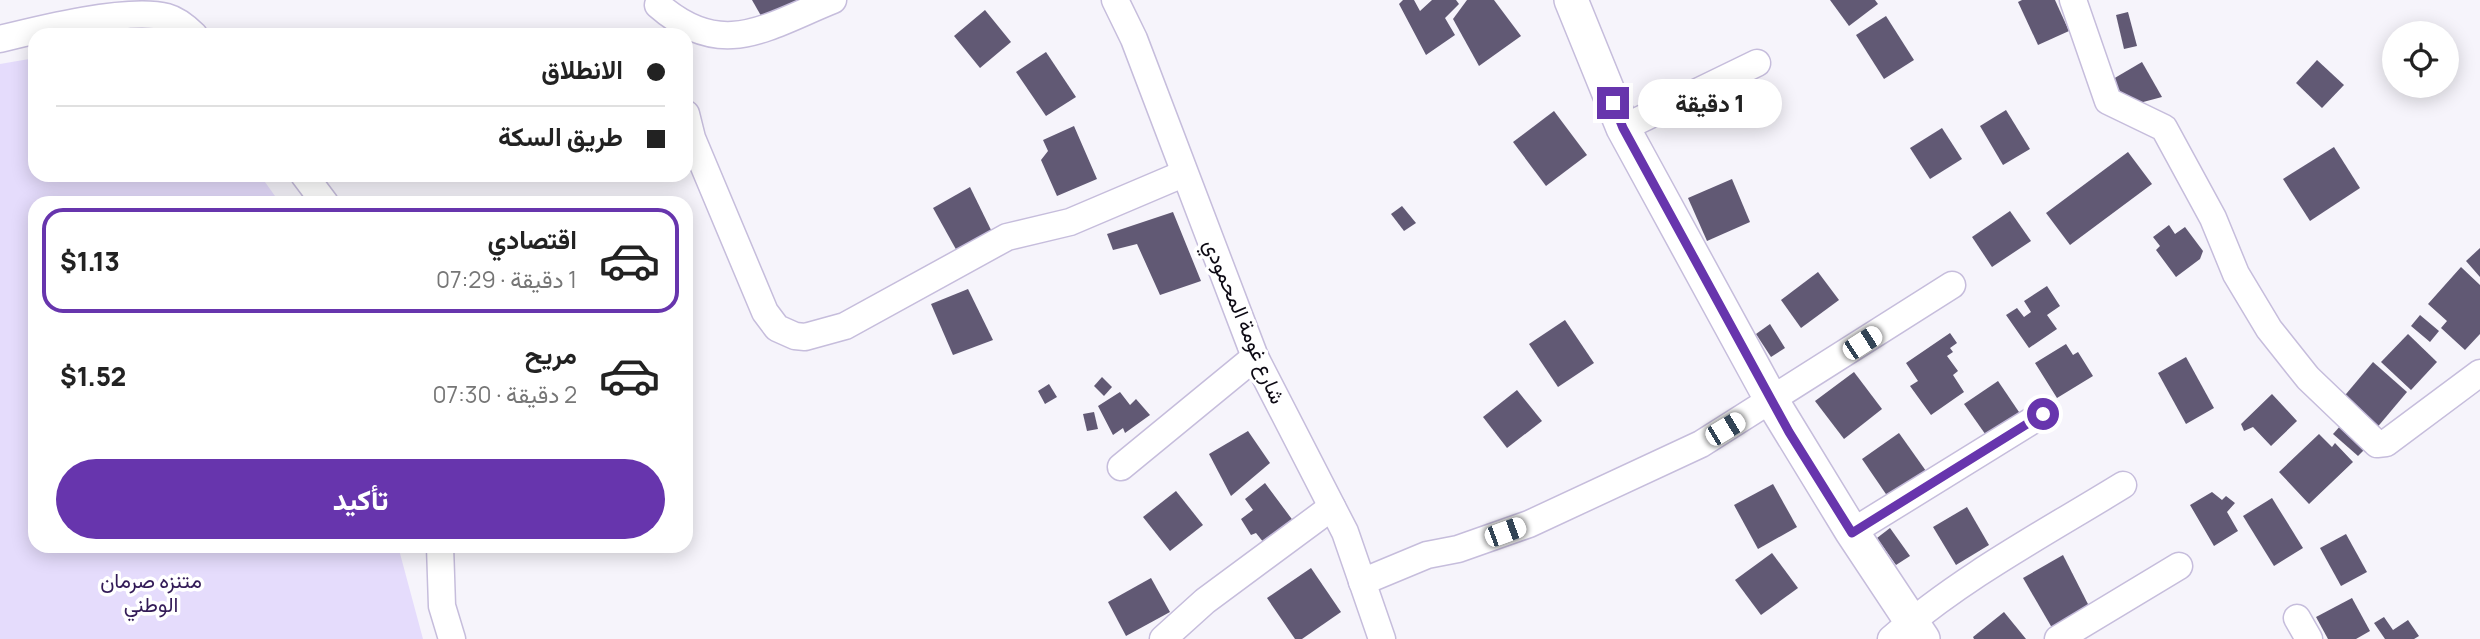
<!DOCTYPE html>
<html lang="ar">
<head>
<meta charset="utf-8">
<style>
  body { margin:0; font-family:Manrope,Vazirmatn,sans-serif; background:#f6f6f6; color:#222; direction:rtl; height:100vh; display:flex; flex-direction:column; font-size:26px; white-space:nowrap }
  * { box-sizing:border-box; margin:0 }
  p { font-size:23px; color:#767676 }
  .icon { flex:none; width:38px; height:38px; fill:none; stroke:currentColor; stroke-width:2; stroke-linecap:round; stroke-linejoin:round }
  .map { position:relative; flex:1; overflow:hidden; direction:ltr }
  .side { position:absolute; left:28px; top:196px; width:665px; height:357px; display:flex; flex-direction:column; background:#fff; border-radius:21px; box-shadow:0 4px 18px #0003; direction:rtl }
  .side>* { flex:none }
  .guide { position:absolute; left:28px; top:28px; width:665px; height:154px; border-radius:21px; box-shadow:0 4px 18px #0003; direction:rtl; display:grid; align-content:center; height:154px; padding:0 28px; background:#fff }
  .fabs { position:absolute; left:2382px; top:21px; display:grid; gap:14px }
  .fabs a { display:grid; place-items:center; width:77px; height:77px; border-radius:50%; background:#fff; box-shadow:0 4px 18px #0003; font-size:35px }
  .end { position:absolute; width:32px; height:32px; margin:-16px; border:9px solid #6735ad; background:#fff; box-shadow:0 0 0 4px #fff }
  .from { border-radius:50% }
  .bubble { position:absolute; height:49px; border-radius:24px; background:#fff; box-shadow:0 4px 18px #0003; font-size:23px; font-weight:800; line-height:49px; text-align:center; direction:rtl }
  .car { position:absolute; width:21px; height:42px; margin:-21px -10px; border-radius:9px; box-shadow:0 0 5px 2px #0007; background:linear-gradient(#fff 24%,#345 0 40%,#fff 0 76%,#345 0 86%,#fff 0) }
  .guide b { display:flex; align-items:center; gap:24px; height:66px; font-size:26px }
  .guide b+b { border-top:2px solid #e0e0e0 }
  .guide i { width:18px; height:18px; background:#222 }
  ul { padding:12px 0 0; list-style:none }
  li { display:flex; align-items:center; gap:21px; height:105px; margin:0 14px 10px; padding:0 14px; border:4px solid transparent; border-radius:21px }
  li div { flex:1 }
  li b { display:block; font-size:26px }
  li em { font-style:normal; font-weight:800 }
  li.on { border-color:#6735ad }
  li>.icon { width:63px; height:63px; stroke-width:1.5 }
  .cta { display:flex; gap:14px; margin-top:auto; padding:14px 28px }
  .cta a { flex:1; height:80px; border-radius:42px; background:#6735ad; color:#fff; font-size:28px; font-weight:800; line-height:80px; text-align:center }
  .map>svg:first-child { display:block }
  .green { fill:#e5dcfc }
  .building { fill:#615974 }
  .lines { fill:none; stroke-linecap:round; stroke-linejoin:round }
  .minor-casing { stroke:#c6bddc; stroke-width:29 }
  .major-casing { stroke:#c6bddc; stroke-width:36 }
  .minor { stroke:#fff; stroke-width:26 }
  .major { stroke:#fff; stroke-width:33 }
  .route { stroke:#6735ad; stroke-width:9 }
  .labels { text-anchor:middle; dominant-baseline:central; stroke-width:7; stroke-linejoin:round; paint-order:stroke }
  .street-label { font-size:21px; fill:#0d0a14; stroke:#fff }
  .park-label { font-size:21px; fill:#331b57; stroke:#fff }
</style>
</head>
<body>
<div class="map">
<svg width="2480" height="639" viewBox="0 0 2480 639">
  <rect width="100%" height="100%" fill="#f6f4fb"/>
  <polygon class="green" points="35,58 35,175 260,175 280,203 35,203 35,546 398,546 423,639 0,639 0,64"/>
  <g class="building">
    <polygon points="752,0 801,0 764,21"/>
    <polygon points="1403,0 1414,0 1420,11 1432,0 1456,0 1459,4 1445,18 1455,35 1426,55 1399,4"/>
    <polygon points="1467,0 1494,0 1521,36 1479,66 1453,19"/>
    <polygon points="1830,0 1875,0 1878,4 1849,26"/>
    <polygon points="2022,0 2055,0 2069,31 2038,45 2018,2"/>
    <polygon points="985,10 1011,42 980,68 954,36"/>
    <polygon points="2128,12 2137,46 2124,49 2116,15"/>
    <polygon points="1886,16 1914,60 1884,79 1856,35"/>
    <polygon points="1046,52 1076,97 1046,116 1016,72"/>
    <polygon points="2317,60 2344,85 2322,108 2296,83"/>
    <polygon points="2142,62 2162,97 2128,106 2113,79"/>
    <polygon points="2006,110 2030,149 2003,165 1980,126"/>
    <polygon points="1554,111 1587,155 1546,186 1513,142"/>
    <polygon points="1074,126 1097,179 1057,196 1041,160 1048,151 1043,140"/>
    <polygon points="1942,128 1962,159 1930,179 1910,148"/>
    <polygon points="2334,147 2360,188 2310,221 2283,179"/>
    <polygon points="2128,152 2152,184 2070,245 2046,213"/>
    <polygon points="1732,179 1750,222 1707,241 1688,198"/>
    <polygon points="970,187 993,234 958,253 933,208"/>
    <polygon points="1402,206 1416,223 1404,231 1391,214"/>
    <polygon points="2010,211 2031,241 1992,267 1972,237"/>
    <polygon points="1173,212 1201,281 1160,295 1137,244 1113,250 1107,234"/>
    <polygon points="2169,225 2175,234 2185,227 2203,251 2200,259 2176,277 2156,250 2160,246 2153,237"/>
    <polygon points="2480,248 2480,277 2466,261"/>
    <polygon points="2461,267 2480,285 2480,334 2465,350 2441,328 2447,321 2428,304"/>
    <polygon points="1818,272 1839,300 1801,328 1781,300"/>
    <polygon points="2047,286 2060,306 2047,315 2057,329 2029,348 2006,315 2017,308 2024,317 2031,312 2024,301"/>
    <polygon points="968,289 993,340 953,355 931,304"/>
    <polygon points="2420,315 2439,331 2430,342 2411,326"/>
    <polygon points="1565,320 1594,363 1558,387 1529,344"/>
    <polygon points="1770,324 1785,348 1771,357 1756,334"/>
    <polygon points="1950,333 1957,343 1950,348 1953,352 1947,356 1958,371 1953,375 1964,392 1931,415 1910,386 1918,381 1906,363"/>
    <polygon points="2408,334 2437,362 2411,390 2381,362"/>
    <polygon points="2066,344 2073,355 2078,352 2093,376 2057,398 2035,363"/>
    <polygon points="2186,357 2214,408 2186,424 2158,373"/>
    <polygon points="2373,362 2407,392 2375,430 2341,400"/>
    <polygon points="1854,372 1882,409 1844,439 1815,401"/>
    <polygon points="1102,377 1112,387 1104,396 1094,386"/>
    <polygon points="1998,381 2021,415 1988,438 1964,404"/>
    <polygon points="1049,384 1057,397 1045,404 1038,391"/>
    <polygon points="1517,390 1542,421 1507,448 1483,417"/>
    <polygon points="1120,392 1130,405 1136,399 1150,415 1125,433 1123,428 1113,435 1098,406"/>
    <polygon points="2272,394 2297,421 2271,446 2253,427 2244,431 2241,424"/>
    <polygon points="1094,412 1098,429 1087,431 1083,414"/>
    <polygon points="2342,424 2367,447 2358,456 2333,434"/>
    <polygon points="1248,431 1270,463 1231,496 1209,454"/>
    <polygon points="1899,433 1926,471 1888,497 1862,459"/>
    <polygon points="2319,434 2332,447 2335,443 2353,462 2309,504 2279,472"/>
    <polygon points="1265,483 1297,526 1268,548 1256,533 1251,535 1241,519 1253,510 1245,499"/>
    <polygon points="1773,484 1797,527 1758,549 1734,505"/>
    <polygon points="1176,491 1203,525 1170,551 1143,517"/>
    <polygon points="2212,492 2222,500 2226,496 2235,503 2227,512 2238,531 2214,546 2190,505"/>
    <polygon points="2272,498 2303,548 2274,566 2243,516"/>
    <polygon points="1967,507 1989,545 1956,565 1933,527"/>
    <polygon points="1890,528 1910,556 1896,565 1877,538"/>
    <polygon points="2346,534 2367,572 2341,586 2320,548"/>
    <polygon points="1772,553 1798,588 1761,615 1735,580"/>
    <polygon points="2063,555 2092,612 2055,633 2023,578"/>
    <polygon points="1311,568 1341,612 1302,639 1295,639 1267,598"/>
    <polygon points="1151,578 1170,612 1126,636 1108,602"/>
    <polygon points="2352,598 2370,631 2356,639 2328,639 2316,617"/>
    <polygon points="2004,612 2026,639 1974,639 1973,637"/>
    <polygon points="2384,617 2393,630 2408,620 2419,636 2414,639 2385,639 2374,623"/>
  </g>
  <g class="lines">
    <g class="minor-casing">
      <g id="minor">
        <polyline points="1115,0 1134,39 1255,357 1345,532 1382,639"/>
        <polyline points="2073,0 2108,101 2164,128 2213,218 2236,274 2269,329 2308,378 2377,444 2386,443 2480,373"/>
        <path d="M 658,5 C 722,61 766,27 833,0"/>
        <path d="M 0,39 C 40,29 128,7 167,17 C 178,20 186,27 194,35"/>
        <polyline points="686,114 692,138 765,312 777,328 795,336 805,337 845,326 1007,237 1070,222 1183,174"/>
        <polyline points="1623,128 1757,63"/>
        <polyline points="304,175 325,203"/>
        <polyline points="1121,467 1255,357"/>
        <polyline points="1852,532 2043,414"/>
        <polyline points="440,546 442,606 452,639"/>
        <polyline points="1362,582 1427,555 1458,549 1529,524 1701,444 1952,285"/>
        <polyline points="2297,618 2309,639"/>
        <polyline points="1163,639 1205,601 1332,507"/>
        <path d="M 1891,639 C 1960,578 2045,533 2123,485"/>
        <polyline points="2058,639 2179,566"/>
      </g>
    </g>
    <g class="major-casing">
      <polyline id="major" points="1571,0 1623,128 1772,401 1852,532 1923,639"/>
    </g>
    <use href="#minor" class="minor"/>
    <use href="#major" class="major"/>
  </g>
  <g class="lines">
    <polyline class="route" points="1613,103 1623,128 1789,432 1852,533 2043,414"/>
  </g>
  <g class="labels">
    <g class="street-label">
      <text transform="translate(1245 321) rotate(67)">شارع غومة المحمودي</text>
    </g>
    <g class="park-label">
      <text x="151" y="580">متنزه صرمان<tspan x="151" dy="24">الوطني</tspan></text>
    </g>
  </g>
</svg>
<div class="fabs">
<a><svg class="icon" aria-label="locate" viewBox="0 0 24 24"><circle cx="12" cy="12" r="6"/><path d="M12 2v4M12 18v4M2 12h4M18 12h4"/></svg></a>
</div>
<i class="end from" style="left:2043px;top:414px"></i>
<i class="end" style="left:1613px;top:103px"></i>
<div class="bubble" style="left:1638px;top:79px;width:144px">1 دقيقة</div>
<i class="car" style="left:1862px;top:343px;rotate:57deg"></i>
<i class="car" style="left:1725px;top:429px;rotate:59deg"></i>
<i class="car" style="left:1505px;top:532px;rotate:70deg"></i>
<div class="guide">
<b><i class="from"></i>الانطلاق</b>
<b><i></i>طريق السكة</b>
</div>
<section class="side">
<ul>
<li class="on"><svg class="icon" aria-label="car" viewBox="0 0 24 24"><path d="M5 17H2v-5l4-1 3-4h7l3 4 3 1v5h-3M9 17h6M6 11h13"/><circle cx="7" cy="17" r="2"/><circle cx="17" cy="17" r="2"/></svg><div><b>اقتصادي</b><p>1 دقيقة · 07:29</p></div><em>$1.13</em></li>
<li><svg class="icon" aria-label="car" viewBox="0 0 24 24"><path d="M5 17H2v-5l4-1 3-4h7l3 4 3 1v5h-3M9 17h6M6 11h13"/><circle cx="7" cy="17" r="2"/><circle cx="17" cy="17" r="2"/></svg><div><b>مريح</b><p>2 دقيقة · 07:30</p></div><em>$1.52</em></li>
</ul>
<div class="cta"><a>تأكيد</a></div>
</section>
</div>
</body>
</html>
